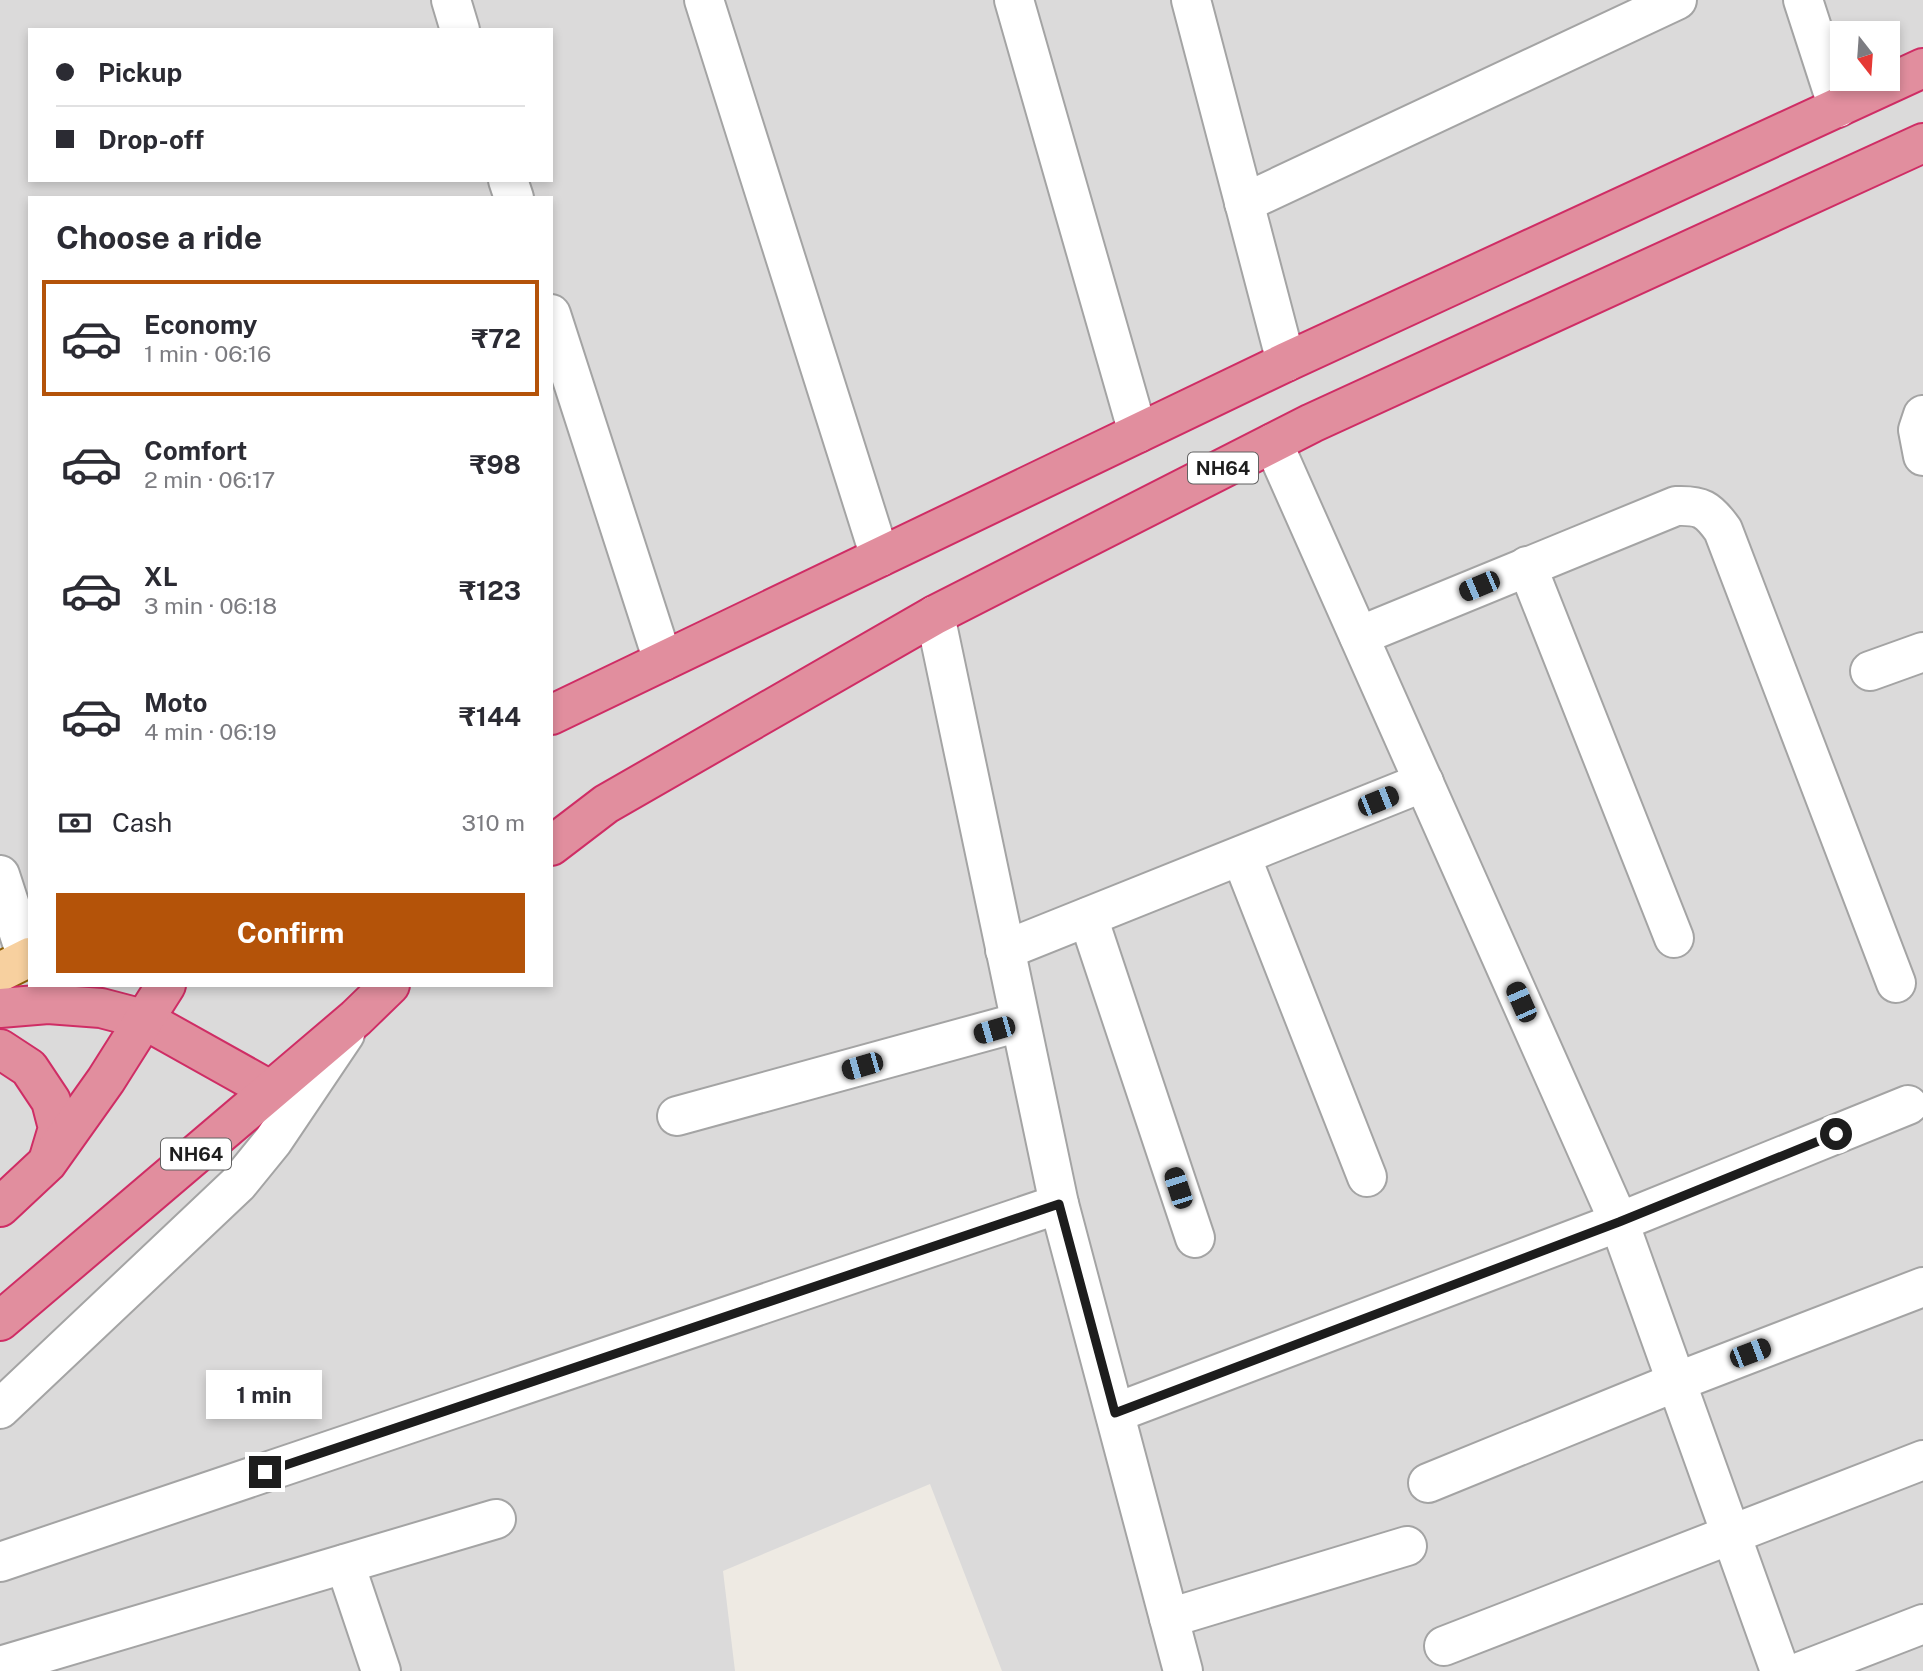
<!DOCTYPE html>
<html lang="en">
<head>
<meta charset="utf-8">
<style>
  body { margin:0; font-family:"Public Sans",sans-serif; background:#f2f2f3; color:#2b2b33; height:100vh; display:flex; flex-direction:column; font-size:26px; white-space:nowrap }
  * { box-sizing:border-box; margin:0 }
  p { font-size:23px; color:#7c7c81 }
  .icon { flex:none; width:38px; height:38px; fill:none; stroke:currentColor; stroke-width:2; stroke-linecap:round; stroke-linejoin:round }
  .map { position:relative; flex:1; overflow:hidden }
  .panel { position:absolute; left:28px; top:196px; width:525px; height:791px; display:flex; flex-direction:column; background:#fff; border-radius:0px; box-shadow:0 4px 10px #0003 }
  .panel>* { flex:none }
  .guide { position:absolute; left:28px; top:28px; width:525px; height:154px; border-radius:0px; box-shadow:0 4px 10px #0003; display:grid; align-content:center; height:154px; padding:0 28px; background:#fff }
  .needle { width:46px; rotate:163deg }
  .tools { position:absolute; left:1830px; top:21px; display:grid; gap:14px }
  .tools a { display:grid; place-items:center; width:70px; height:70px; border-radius:0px; background:#fff; box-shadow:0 4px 10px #0003; font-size:35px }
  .end { position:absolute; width:32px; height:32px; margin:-16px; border:9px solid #1d1d1d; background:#fff; box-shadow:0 0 0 4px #fff }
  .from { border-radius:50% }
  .bubble { position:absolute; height:49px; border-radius:0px; background:#fff; box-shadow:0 4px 10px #0003; font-size:23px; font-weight:700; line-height:49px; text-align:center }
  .car { position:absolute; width:21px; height:42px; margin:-21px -10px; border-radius:9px; box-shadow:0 0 5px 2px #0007; background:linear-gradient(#222 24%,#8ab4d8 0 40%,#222 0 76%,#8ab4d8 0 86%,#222 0) }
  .guide b { display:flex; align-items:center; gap:24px; height:66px; font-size:26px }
  .guide b+b { border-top:2px solid #e1e1e2 }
  .guide i { width:18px; height:18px; background:#2b2b33 }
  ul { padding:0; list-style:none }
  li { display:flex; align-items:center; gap:21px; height:116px; margin:0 14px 10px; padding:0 14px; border:4px solid transparent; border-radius:0px }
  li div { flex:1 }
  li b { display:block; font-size:26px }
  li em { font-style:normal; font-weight:700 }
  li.on { border-color:#b45309 }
  li>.icon { width:63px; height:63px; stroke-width:1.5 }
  h2 { padding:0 28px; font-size:32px; line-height:84px }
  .pay { display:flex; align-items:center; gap:18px; height:77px; padding:0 28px; font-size:26px }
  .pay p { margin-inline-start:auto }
  .cta { display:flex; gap:14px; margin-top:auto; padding:14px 28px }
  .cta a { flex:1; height:80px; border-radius:0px; background:#b45309; color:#fff; font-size:28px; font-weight:700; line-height:80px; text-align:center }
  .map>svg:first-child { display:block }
  .residential { fill:#dbdada; fill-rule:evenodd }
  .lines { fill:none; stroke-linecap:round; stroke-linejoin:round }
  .minor-casing { stroke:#a4a4a4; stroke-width:42 }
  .major-casing { stroke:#8e6108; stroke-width:42 }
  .highway-casing { stroke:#cf2d65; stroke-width:42 }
  .minor { stroke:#fff; stroke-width:38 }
  .major { stroke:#f7d09f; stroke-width:38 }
  .highway { stroke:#e18e9e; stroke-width:38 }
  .route { stroke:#1d1d1d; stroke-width:9 }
  .labels { text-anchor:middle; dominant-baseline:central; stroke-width:5; stroke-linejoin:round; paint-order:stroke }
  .shield { fill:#fff; stroke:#616161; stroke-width:2 }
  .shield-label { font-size:19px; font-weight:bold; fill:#1d1d1d }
</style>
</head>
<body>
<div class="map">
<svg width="1923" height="1671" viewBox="0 0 1923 1671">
  <rect width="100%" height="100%" fill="#eeeae3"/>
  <path class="residential" d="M 0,0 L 1923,0 L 1923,1671 L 1002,1671 L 930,1484 L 723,1571 L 735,1671 L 0,1671 ZM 30,30 L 551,30 L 551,180 L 30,180 ZM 1843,33 L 1888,33 L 1888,79 L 1843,79 ZM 30,198 L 551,198 L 551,985 L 30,985 Z"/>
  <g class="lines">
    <g class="minor-casing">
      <g id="minor">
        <polyline points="451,0 460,30"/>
        <polyline points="704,0 880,557"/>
        <polyline points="1014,0 1138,433"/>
        <polyline points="1191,0 1286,362"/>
        <polyline points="1803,0 1838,108"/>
        <polyline points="508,180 514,198"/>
        <polyline points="1244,203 1677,0"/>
        <polyline points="551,314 663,661"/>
        <polyline points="1923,415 1918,430 1923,456"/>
        <polyline points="1273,443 1619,1222 1780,1671"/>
        <polyline points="1527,566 1674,938"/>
        <polyline points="935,615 1059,1204 1183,1671"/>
        <path d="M 1359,636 L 1676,506 C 1701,505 1708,509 1723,530 L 1896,983"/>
        <polyline points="1870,671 1923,652"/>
        <polyline points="1241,856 1367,1177"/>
        <polyline points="0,875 27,958"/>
        <polyline points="1088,917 1195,1238"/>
        <polyline points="1005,950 1424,782"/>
        <polyline points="677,1116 1020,1022"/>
        <polyline points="0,1409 238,1184 273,1141 345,1034"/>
        <polyline points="1115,1413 1619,1222 1908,1105"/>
        <polyline points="1428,1483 1676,1382 1923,1287"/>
        <polyline points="0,1562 1059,1204"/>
        <polyline points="345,1564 381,1671"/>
        <polyline points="1169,1618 1407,1546"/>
        <polyline points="1444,1646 1923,1460"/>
        <polyline points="0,1666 496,1519"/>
        <polyline points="1802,1671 1923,1624"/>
      </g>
    </g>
    <g class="major-casing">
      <polyline id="major" points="0,972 30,957"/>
    </g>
    <g class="highway-casing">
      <g id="highway">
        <polyline points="551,715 1286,362 1923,68"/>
        <polyline points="551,846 606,804 935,615 1312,423 1923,143"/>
        <polyline points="0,1008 48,1004 101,1008 143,1019 270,1090"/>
        <polyline points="0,1049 29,1068 51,1101 58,1128 49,1158"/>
        <polyline points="0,1207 47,1163 106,1080 166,985"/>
        <polyline points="0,1321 356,1018 390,985"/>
      </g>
    </g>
    <use href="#minor" class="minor"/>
    <use href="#major" class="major"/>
    <use href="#highway" class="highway"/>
  </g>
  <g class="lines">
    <polyline class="route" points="265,1472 1059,1204 1115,1413 1619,1222 1836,1134"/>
  </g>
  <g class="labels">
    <g class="shield">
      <rect x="1188" y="452.5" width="70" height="31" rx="5"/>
      <rect x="161" y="1138.5" width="70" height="31" rx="5"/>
    </g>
    <g class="shield-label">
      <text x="1223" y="468">NH64</text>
      <text x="196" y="1154">NH64</text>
    </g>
  </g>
</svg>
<div class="tools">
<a><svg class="needle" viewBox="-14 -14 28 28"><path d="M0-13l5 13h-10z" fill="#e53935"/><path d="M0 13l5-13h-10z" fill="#7c7c81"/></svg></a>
</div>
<i class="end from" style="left:1836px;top:1134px"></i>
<i class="end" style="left:265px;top:1472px"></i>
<div class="bubble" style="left:206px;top:1370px;width:116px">1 min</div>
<i class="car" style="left:1479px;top:586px;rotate:247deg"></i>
<i class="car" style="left:1378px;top:801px;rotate:68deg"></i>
<i class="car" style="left:1521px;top:1002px;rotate:336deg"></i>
<i class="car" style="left:994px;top:1030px;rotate:254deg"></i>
<i class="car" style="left:862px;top:1066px;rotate:254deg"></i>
<i class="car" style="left:1178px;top:1188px;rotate:342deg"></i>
<i class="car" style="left:1750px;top:1353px;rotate:69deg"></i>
<div class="guide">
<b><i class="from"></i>Pickup</b>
<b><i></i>Drop-off</b>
</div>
<section class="panel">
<h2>Choose a ride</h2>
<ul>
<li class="on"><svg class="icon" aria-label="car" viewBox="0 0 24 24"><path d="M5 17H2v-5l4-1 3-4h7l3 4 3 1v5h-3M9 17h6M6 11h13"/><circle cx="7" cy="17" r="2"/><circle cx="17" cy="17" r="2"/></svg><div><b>Economy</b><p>1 min · 06:16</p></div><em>₹72</em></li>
<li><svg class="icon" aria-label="car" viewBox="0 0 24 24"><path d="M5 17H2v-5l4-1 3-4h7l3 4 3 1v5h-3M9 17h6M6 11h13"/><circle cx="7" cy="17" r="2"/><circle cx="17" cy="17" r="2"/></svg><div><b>Comfort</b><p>2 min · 06:17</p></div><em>₹98</em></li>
<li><svg class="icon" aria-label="car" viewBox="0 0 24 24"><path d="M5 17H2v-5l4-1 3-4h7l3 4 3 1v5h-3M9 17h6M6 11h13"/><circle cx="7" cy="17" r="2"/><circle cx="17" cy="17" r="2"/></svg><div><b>XL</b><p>3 min · 06:18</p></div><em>₹123</em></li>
<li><svg class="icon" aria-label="car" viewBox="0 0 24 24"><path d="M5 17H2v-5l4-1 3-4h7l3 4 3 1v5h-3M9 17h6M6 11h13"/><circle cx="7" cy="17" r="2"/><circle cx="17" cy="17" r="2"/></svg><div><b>Moto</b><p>4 min · 06:19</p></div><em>₹144</em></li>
</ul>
<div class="pay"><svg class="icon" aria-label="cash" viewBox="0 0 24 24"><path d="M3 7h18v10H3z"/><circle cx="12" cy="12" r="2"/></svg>Cash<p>310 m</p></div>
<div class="cta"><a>Confirm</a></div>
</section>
</div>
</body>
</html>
